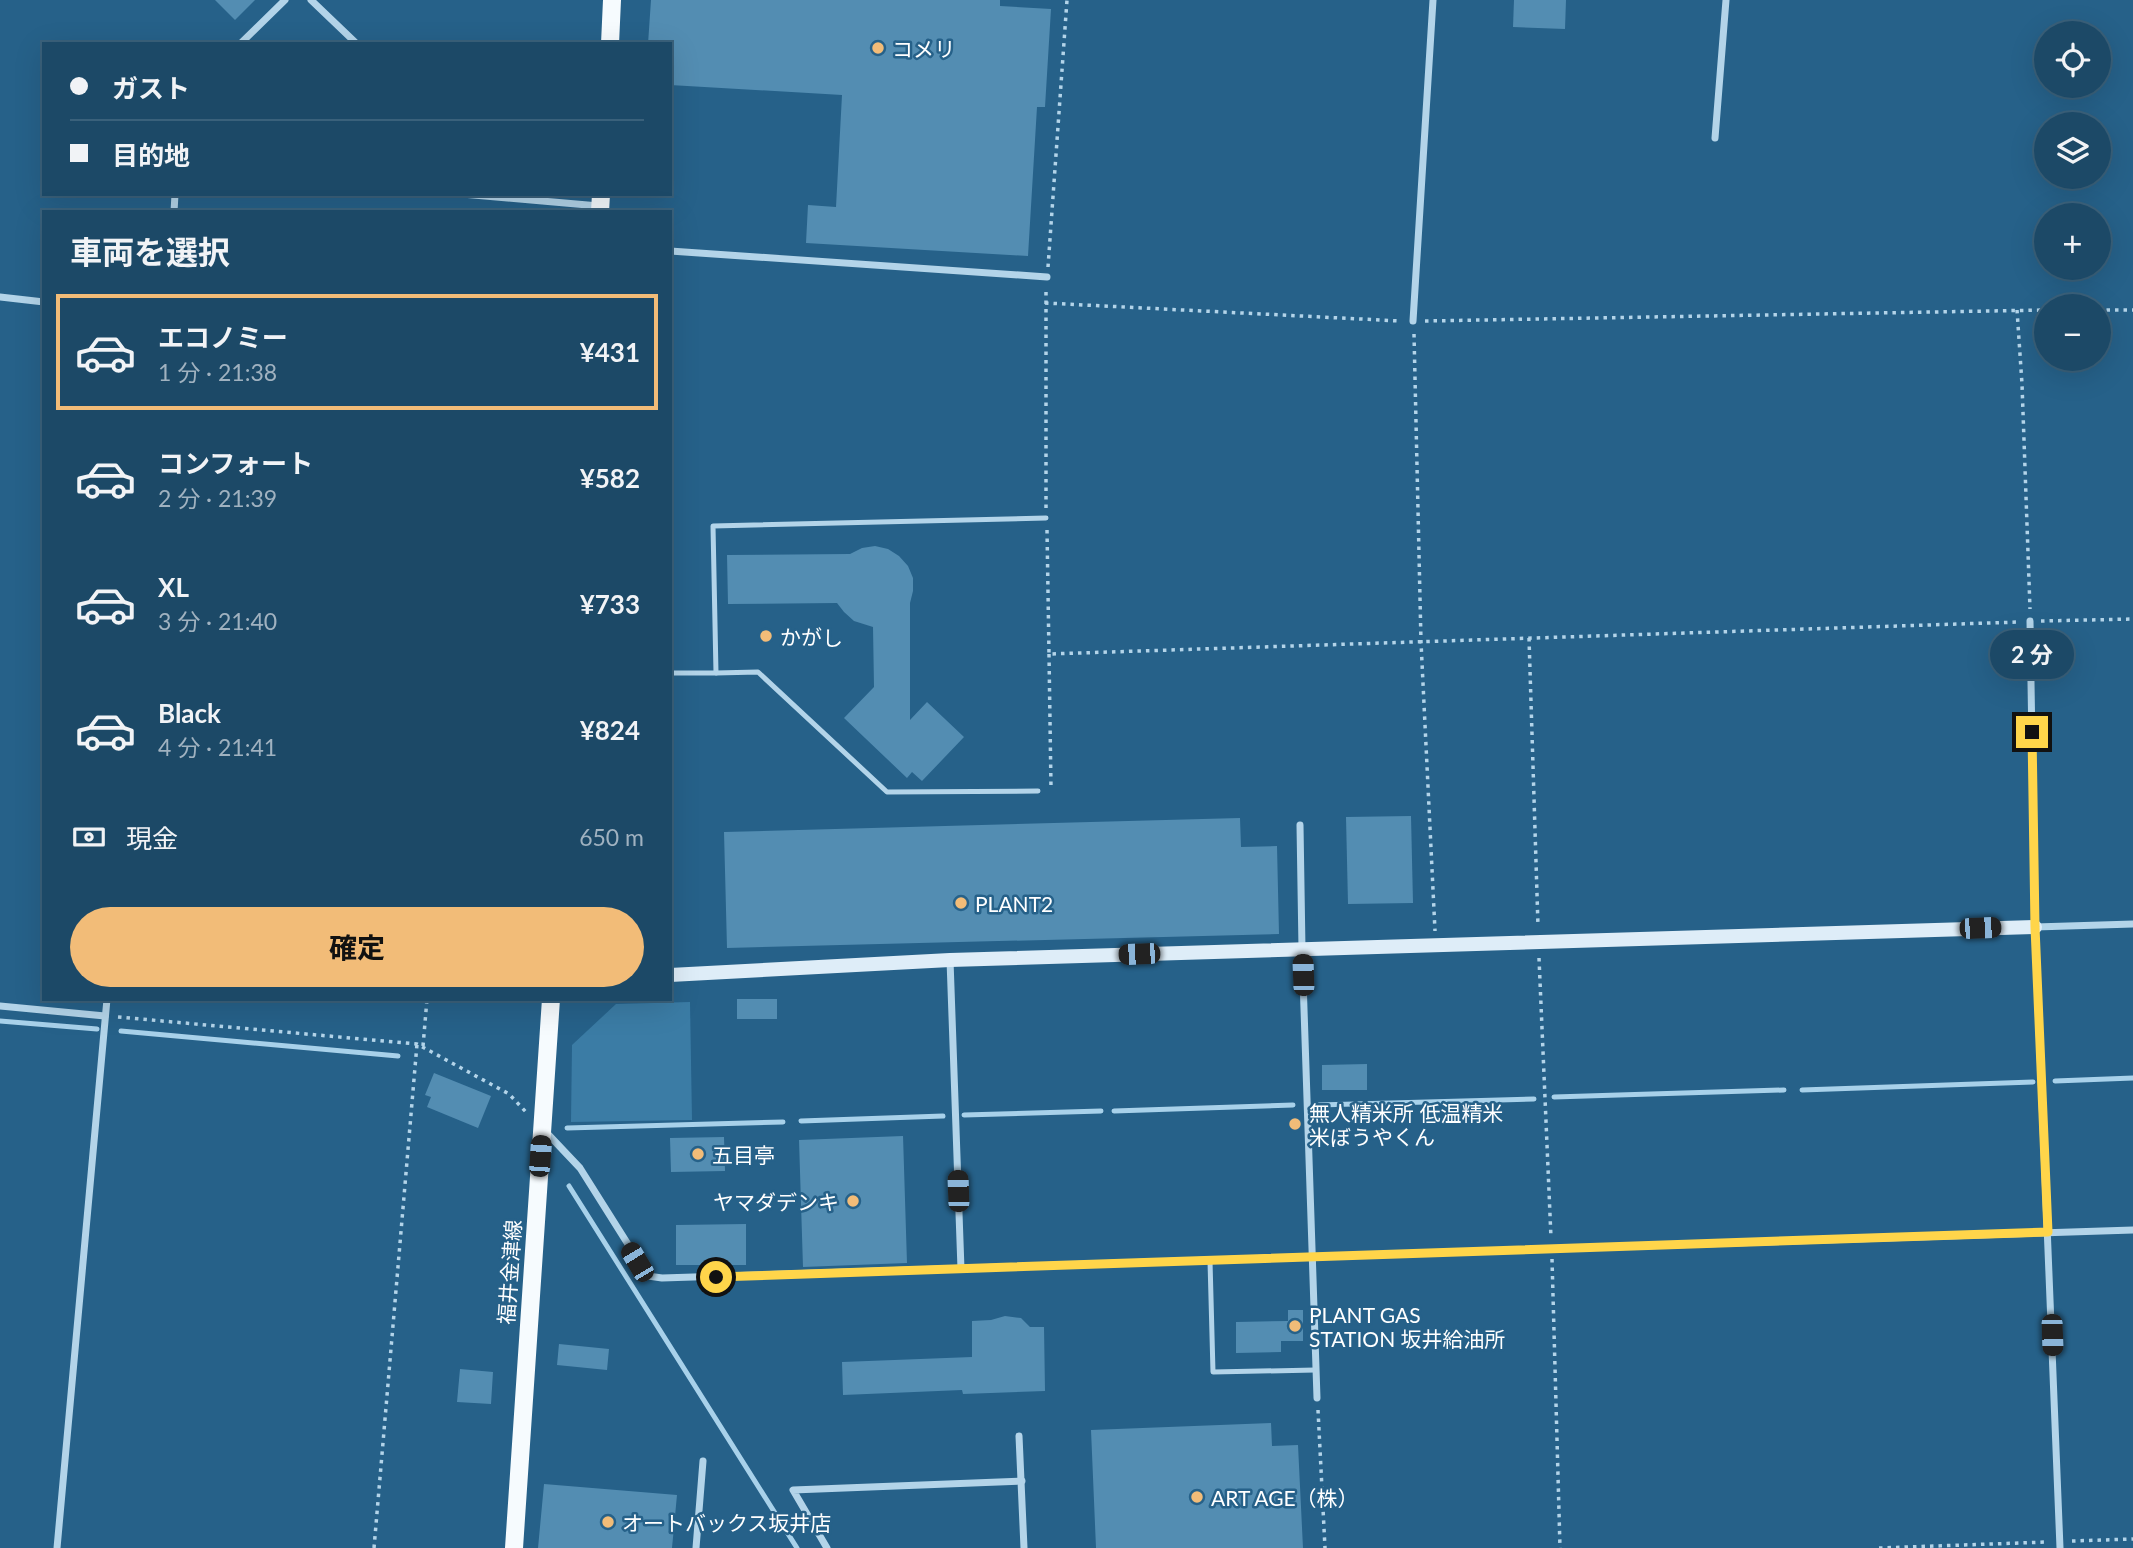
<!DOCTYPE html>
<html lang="ja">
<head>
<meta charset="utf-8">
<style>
  body { margin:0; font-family:Lato,"Noto Sans JP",sans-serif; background:#295370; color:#f1f3f6; height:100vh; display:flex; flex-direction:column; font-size:26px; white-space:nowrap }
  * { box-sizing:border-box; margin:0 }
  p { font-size:23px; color:#a0b2c0 }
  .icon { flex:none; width:38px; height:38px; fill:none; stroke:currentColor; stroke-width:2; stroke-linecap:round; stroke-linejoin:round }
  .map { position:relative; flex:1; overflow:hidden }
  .panel { position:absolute; left:42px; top:210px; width:630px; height:791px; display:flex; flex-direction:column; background:#1c4967; border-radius:0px; box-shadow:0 7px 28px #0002,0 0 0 2px #3a617b }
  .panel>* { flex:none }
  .guide { position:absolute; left:42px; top:42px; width:630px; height:154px; border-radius:0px; box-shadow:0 7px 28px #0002,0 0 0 2px #3a617b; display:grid; align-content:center; height:154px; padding:0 28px; background:#1c4967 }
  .controls { position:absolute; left:2034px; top:21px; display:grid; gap:14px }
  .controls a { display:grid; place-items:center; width:77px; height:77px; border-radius:50%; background:#1c4967; box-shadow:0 7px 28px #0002,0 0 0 2px #3a617b; font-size:35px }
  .end { position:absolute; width:32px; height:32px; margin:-16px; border:9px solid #ffd54a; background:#111; box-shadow:0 0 0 4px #111 }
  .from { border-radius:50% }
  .bubble { position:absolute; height:49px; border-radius:24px; background:#1c4967; box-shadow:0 7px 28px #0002,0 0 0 2px #3a617b; font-size:23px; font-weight:700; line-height:49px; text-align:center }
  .car { position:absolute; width:21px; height:42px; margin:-21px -10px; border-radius:9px; box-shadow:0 0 5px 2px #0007; background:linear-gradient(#222 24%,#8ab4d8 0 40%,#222 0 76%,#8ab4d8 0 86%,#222 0) }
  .guide b { display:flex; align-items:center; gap:24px; height:66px; font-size:26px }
  .guide b+b { border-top:2px solid #3a617b }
  .guide i { width:18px; height:18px; background:#f1f3f6 }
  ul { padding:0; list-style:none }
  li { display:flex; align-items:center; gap:21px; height:116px; margin:0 14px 10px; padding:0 14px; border:4px solid transparent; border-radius:0px }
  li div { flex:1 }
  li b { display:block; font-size:26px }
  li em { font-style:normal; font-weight:700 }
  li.active { border-color:#f2bc78 }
  li>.icon { width:63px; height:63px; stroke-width:1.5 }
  h2 { padding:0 28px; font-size:32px; line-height:84px }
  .pay { display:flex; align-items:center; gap:18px; height:77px; padding:0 28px; font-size:26px }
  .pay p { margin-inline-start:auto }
  .action { display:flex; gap:14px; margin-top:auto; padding:14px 28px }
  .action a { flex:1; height:80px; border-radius:42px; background:#f2bc78; color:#111; font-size:28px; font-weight:700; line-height:80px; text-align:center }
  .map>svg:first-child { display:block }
  .green { fill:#3b7ca5 }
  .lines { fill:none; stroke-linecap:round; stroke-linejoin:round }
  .stream { stroke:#a8d1ea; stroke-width:5 }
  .building { fill:#538db2 }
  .path { stroke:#b3d4e9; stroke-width:3.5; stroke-dasharray:3.5 5; stroke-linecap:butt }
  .lane { stroke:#b3d4e9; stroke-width:5 }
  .street { stroke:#b3d4e9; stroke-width:7 }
  .secondary { stroke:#deedf8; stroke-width:14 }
  .primary { stroke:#f6fbfe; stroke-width:18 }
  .route { stroke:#ffd54a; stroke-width:9 }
  .poi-dot { fill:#f2bc78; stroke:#266189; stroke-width:2.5 }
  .labels { text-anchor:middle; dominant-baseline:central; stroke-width:5; stroke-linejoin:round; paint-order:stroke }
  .poi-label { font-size:21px; fill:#fff; stroke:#266189; text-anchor:start }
  .street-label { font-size:21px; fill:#fff; stroke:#266189 }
</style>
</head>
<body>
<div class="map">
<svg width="2133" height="1548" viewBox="0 0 2133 1548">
  <rect width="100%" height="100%" fill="#266189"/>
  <polygon class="green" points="690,1002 692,1120 571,1122 572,1045 616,1004"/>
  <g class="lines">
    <g class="stream">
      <polyline points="0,1021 97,1029"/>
      <polyline points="121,1031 398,1056"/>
      <polyline points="2055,1081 2133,1078"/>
      <polyline points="1802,1090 2033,1082"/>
      <polyline points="1554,1097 1784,1090"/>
      <polyline points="1318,1105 1534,1099"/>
      <polyline points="1114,1111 1293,1105"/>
      <polyline points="964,1115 1101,1111"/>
      <polyline points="801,1121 943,1116"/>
      <polyline points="567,1128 783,1122"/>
      <polyline points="569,1186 797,1548"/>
    </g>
  </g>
  <g class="building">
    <polygon points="215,0 255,0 235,20"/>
    <polygon points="651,0 1000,0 1000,6 1051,9 1045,107 1037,107 1028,256 806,243 808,205 836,207 842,95 670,85 670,44 648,44"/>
    <polygon points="1514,0 1566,0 1565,29 1513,27"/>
    <polygon points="875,546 888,549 899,556 908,566 913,578 913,591 910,603 910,720 927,702 964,737 922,781 912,772 907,778 844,718 874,687 873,627 854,621 844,612 837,603 728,604 727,555 850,554 862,548"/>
    <polygon points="1411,816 1413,903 1348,904 1346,817"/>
    <polygon points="1240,818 1241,847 1277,846 1279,934 727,948 724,832"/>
    <rect x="737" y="999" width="40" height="20"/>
    <polygon points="1367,1064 1367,1090 1322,1090 1322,1065"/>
    <polygon points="434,1073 491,1096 478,1128 427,1107 431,1097 425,1095"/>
    <polygon points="903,1136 907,1263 803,1267 799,1140"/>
    <polygon points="724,1137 725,1171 671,1172 670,1138"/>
    <polygon points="746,1224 746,1265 676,1265 676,1225"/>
    <polygon points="1288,1310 1303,1310 1303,1341 1281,1341 1281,1352 1236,1353 1236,1322 1288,1321"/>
    <polygon points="1005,1316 1021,1318 1030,1327 1044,1327 1045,1391 963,1394 962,1390 843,1395 842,1362 972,1357 972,1321 991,1320"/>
    <polygon points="559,1344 609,1349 607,1370 557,1365"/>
    <polygon points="460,1369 493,1372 491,1404 457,1402"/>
    <polygon points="1271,1423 1272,1446 1298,1445 1303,1548 1096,1548 1091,1430"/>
    <polygon points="544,1484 677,1495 672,1548 538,1548"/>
  </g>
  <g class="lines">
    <g class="path">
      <polyline points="1048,267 1067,0"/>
      <polyline points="1045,303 1400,321"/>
      <polyline points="2017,310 2022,384 2030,609"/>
      <polyline points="2098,310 2133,310"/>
      <polyline points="1425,321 2046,310"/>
      <polyline points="1414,334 1421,642 1435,931"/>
      <polyline points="1046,508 1046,288"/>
      <polyline points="1047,530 1049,654 2019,622"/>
      <polyline points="2041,621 2133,619"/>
      <polyline points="1529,638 1538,926"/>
      <polyline points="1049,654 1051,788"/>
      <polyline points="1539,958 1551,1238"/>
      <polyline points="118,1017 417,1044 509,1094 526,1112"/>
      <polyline points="423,1046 427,999"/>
      <polyline points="1552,1259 1560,1548"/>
      <polyline points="1318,1410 1325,1548"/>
      <polyline points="2072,1541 2133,1539"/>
      <polyline points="374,1548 417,1044"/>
      <polyline points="1879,1548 2047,1542"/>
    </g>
    <g class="lane">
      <polyline points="670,673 716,673 713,526 1046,518"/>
      <polyline points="716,673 758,672 887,792 1038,791"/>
      <polyline points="1210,1261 1213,1372 1315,1370"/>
    </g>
    <g class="street">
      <polyline points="311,0 357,44"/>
      <polyline points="240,44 285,0"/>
      <polyline points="1715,138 1726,0"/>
      <polyline points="462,194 599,206"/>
      <polyline points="174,212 175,194"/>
      <polyline points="670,251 1047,277"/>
      <polyline points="0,297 44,302"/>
      <polyline points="1413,321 1433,0"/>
      <polyline points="2030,621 2035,927 2060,1548"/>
      <polyline points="1300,825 1302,949 1317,1398"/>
      <polyline points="2035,927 2133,924"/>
      <polyline points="950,960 961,1269"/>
      <polyline points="0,1006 105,1016"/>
      <polyline points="545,1131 580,1168 648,1276 662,1278 2133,1230"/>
      <polyline points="1019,1436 1024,1548"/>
      <polyline points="57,1548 107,999"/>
      <polyline points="696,1548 703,1461"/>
      <polyline points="827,1548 793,1490 1022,1481"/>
    </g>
    <polyline class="secondary" points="670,975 950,960 2035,927"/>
    <g class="primary">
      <polyline points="610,44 612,0"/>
      <polyline points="600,212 601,194"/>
      <polyline points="514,1548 551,999"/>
    </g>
  </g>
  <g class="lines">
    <polyline class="route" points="716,1277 2048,1232 2035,927 2032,732"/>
  </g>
  <g class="poi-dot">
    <circle cx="878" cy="48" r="7"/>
    <circle cx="766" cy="636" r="7"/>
    <circle cx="961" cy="903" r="7"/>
    <circle cx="1295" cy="1124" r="7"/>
    <circle cx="698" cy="1154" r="7"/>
    <circle cx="853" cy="1201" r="7"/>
    <circle cx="1295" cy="1326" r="7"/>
    <circle cx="1197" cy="1497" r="7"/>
    <circle cx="608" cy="1522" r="7"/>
  </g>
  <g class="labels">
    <g class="poi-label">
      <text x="892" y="48">コメリ</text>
      <text x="780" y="636">かがし</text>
      <text x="975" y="903">PLANT2</text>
      <text x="1309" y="1112">無人精米所 低温精米<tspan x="1309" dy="24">米ぼうやくん</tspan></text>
      <text x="712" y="1154">五目亭</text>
      <text x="839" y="1201" text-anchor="end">ヤマダデンキ</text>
      <text x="1309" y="1314">PLANT GAS<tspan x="1309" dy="24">STATION 坂井給油所</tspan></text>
      <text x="1211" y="1497">ART AGE（株）</text>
      <text x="622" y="1522">オートバックス坂井店</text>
    </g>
    <g class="street-label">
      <text transform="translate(509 1272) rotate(-86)">福井金津線</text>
    </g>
  </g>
</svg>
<div class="controls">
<a><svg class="icon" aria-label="locate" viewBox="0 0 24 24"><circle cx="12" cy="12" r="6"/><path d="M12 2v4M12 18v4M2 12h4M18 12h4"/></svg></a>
<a><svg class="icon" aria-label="layers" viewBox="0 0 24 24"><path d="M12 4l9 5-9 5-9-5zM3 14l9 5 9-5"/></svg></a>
<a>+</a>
<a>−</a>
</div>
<i class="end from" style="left:716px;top:1277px"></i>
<i class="end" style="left:2032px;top:732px"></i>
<div class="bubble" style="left:1990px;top:630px;width:84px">2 分</div>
<i class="car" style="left:1980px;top:928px;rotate:88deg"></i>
<i class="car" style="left:1139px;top:954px;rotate:268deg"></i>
<i class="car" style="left:1303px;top:975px;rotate:358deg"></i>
<i class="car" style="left:540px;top:1156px;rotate:4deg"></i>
<i class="car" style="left:958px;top:1191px;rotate:358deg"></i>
<i class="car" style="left:637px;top:1262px;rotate:329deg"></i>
<i class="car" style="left:2052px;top:1335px;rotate:178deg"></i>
<div class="guide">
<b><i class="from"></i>ガスト</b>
<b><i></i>目的地</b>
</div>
<section class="panel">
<h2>車両を選択</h2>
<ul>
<li class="active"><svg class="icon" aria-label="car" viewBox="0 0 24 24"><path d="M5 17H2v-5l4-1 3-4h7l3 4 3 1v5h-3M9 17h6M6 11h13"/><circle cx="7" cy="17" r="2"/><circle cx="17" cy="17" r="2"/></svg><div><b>エコノミー</b><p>1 分 · 21:38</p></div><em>¥431</em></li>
<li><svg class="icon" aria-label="car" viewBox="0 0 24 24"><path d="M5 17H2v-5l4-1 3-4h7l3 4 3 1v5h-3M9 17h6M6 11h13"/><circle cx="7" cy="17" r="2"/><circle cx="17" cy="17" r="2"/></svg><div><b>コンフォート</b><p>2 分 · 21:39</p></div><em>¥582</em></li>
<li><svg class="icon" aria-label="car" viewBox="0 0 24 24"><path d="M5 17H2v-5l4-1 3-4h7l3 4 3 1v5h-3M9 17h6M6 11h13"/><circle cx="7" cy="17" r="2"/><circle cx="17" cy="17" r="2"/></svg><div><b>XL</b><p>3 分 · 21:40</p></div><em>¥733</em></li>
<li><svg class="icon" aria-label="car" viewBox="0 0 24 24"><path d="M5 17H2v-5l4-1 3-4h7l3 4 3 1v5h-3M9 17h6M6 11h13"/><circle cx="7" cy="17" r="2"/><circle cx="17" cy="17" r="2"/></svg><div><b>Black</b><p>4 分 · 21:41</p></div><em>¥824</em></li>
</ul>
<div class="pay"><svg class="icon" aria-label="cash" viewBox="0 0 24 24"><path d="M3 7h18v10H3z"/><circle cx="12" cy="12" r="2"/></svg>現金<p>650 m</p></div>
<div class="action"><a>確定</a></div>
</section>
</div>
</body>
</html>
